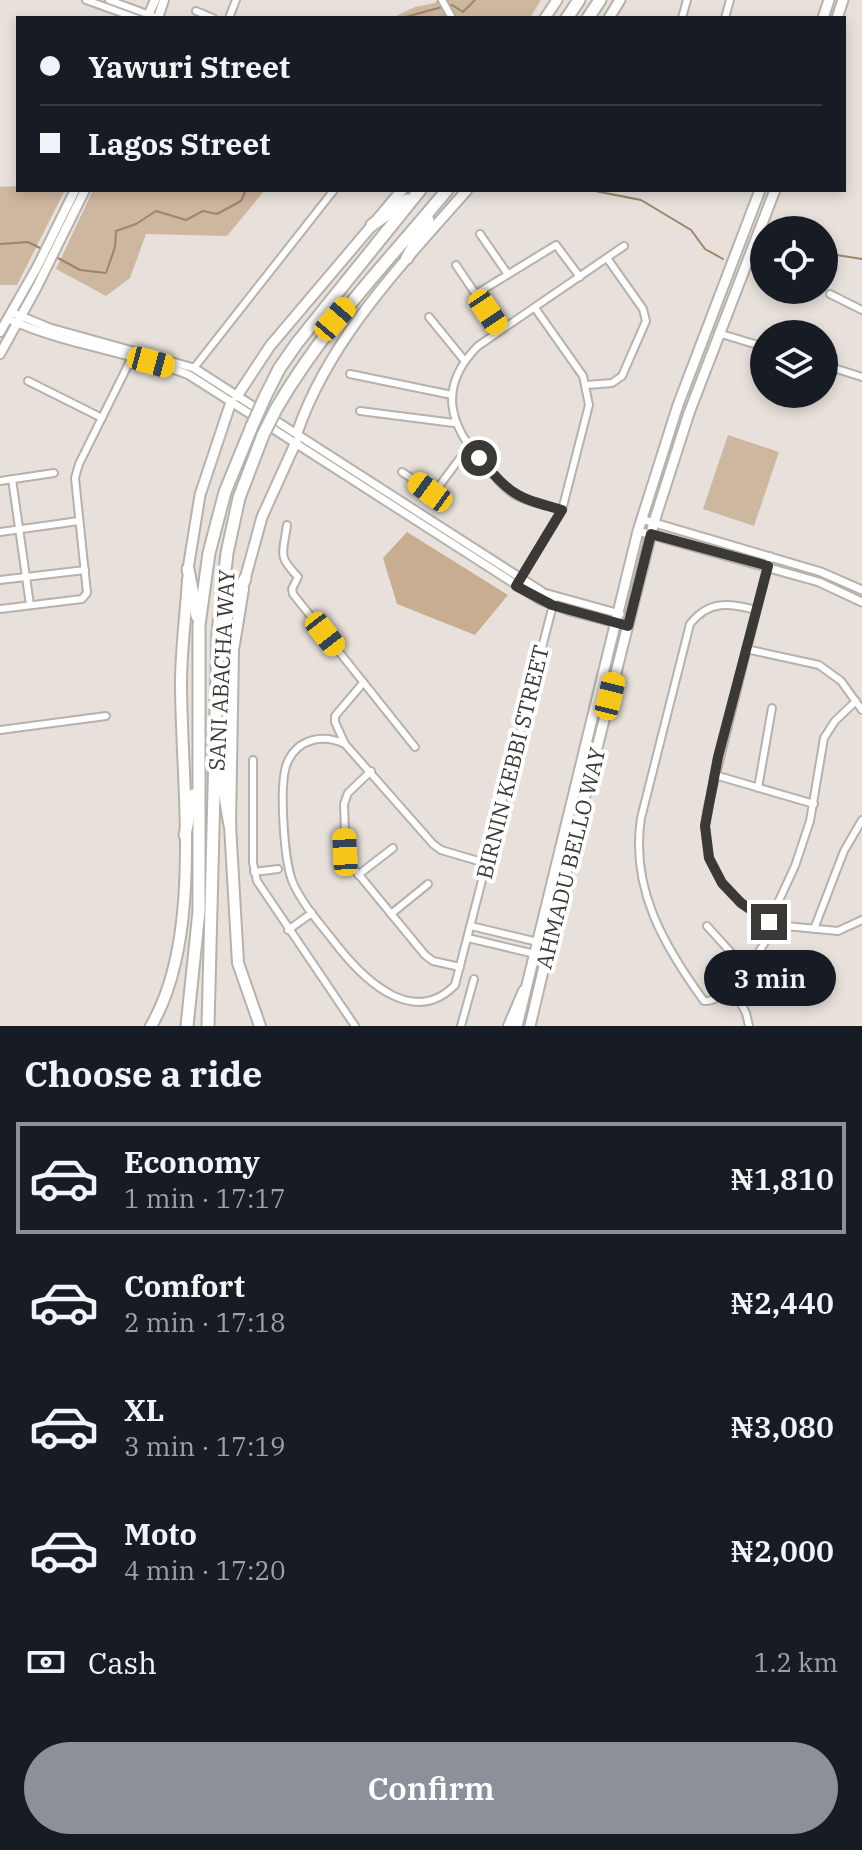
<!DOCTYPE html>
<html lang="en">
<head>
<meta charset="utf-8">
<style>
  body { margin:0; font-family:"IBM Plex Serif",serif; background:#242831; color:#f1f3f6; height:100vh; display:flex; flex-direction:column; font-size:30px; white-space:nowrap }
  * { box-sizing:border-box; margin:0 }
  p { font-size:26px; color:#9ea1a6 }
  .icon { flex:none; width:44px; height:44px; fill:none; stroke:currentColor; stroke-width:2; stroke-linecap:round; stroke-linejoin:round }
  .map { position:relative; height:1026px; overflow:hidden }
  .details { display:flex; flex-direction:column; background:#171b24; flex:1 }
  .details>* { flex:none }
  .banner { position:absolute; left:16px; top:16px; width:830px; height:176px; border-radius:0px; box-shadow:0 4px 12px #0003; display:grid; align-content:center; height:176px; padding:0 24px; background:#171b24 }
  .fabs { position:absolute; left:750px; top:216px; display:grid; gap:16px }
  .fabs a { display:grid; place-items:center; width:88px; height:88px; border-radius:50%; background:#171b24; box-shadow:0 4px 12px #0003; font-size:40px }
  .end { position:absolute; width:36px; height:36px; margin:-18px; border:10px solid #3b3936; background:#fff; box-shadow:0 0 0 4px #fff }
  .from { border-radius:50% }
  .bubble { position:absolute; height:56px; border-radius:28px; background:#171b24; box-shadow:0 4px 12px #0003; font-size:26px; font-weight:600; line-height:56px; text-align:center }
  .car { position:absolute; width:24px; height:48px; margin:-24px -12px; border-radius:10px; box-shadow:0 0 6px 2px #0007; background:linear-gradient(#f5c518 24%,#345 0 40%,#f5c518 0 76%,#345 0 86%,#f5c518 0) }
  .banner b { display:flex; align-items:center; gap:28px; height:76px; font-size:30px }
  .banner b+b { border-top:2px solid #363941 }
  .banner i { width:20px; height:20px; background:#f1f3f6 }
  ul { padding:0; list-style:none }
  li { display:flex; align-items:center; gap:24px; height:112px; margin:0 16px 12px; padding:0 8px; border:4px solid transparent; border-radius:0px }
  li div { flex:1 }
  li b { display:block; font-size:30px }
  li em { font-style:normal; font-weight:600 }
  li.current { border-color:#8c9099 }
  li>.icon { width:72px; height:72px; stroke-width:1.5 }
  h2 { padding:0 24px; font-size:36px; line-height:96px }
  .pay { display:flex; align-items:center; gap:20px; height:88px; padding:0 24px; font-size:30px }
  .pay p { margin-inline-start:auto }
  .primary-button { display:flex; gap:16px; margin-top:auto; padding:16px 24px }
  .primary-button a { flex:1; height:92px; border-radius:48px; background:#8c9099; color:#fff; font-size:32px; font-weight:600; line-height:92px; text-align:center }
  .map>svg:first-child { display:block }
  .green { fill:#ceb79f }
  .forest { fill:#c9ad90 }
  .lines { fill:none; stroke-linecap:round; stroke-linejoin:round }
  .stream { stroke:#9e8468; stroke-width:2 }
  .minor-casing { stroke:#b7b1ab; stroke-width:10 }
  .tertiary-casing { stroke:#b7b1ab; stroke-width:11 }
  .secondary-casing { stroke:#b7b1ab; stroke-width:12 }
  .primary-casing { stroke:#b7b1ab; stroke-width:13 }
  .trunk-casing { stroke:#b7b1ab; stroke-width:14 }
  .motorway-casing { stroke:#b7b1ab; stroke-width:15 }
  .minor { stroke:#fff; stroke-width:6 }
  .tertiary { stroke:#fff; stroke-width:7 }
  .secondary { stroke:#fff; stroke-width:8 }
  .primary { stroke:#fff; stroke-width:9 }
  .trunk { stroke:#fff; stroke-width:10 }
  .motorway { stroke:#fff; stroke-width:11 }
  .motorway-bridge-casing { stroke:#b7b1ab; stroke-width:15; stroke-linecap:butt }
  .motorway-bridge { stroke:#fff; stroke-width:11 }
  .route { stroke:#3b3936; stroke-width:10 }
  .labels { text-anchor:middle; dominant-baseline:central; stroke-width:8; stroke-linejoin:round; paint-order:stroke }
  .street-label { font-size:22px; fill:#3b3936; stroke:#fff }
</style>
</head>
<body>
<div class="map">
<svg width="862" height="1026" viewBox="0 0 862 1026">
  <rect width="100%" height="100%" fill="#e8e1db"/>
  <g class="green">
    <polygon points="437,0 541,0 530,18 392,18 415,7 435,3"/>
    <polygon points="18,186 18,190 65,190 17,285 0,285 0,187"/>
    <polygon points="93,190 265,190 227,236 146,234 130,278 106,296 56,269"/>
    <polygon points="728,435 779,452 754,526 703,509"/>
  </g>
  <polygon class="forest" points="407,532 508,595 475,635 397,604 383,558"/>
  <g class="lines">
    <g class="stream">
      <polyline points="448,6 452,5 463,12 475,0"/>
      <polyline points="402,18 442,7"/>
      <polyline points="590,190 641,200 691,230 705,249 723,259"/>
      <polyline points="0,244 28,242 44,250"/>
      <polyline points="824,253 862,259"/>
      <polyline points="56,257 80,270 106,273 115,247 116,231 136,224 156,211 186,220 203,211 217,214 241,201 246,190"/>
      <polyline points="753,267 764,270"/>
    </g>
    <g class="minor-casing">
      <g id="minor">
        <polyline points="86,0 136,18"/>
        <polyline points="109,0 158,18"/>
        <polyline points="442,0 452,18"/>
        <polyline points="196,11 213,18"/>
        <polyline points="229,18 236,0"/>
        <polyline points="682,18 687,0"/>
        <polyline points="725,18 730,0"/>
        <polyline points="480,234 507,273"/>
        <polyline points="456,265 500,330"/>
        <polyline points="476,294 556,245 580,277"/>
        <polyline points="830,294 862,310"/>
        <polyline points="429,317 464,360"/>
        <polyline points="718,333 764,347"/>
        <polyline points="824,365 862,377"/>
        <polyline points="194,368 334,190"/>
        <polyline points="350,374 452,395"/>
        <polyline points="28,381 102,418"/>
        <polyline points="587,385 612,383 622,376 646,321 643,309 607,258"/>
        <polyline points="360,411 454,423"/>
        <polyline points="402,472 434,493 469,446"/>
        <polyline points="12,479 30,605"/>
        <polyline points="0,481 54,473"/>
        <path d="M 562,510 C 546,505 529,503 515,495 C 503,488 494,475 484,464 C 449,426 437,387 478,346 L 624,246"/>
        <path d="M 287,525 C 283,555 277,555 298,577 L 292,589 L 293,594 L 415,747"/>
        <polyline points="0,532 79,521"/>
        <polyline points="770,556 707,811 705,826 709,858 722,883 741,903 775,925 838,931 862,920"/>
        <polyline points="520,579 562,510 589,405 583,376 535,308"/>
        <polyline points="0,580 85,570"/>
        <polyline points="0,609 82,599 87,593 75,478 79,464 134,353"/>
        <path d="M 756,610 C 729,603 709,600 690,624 L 641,818 C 630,888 664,946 704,1001 C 732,1002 763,946 775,925"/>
        <polyline points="746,649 819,665 841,681 862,710"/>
        <polyline points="0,730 106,716"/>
        <polyline points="345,744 335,722 335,716 363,683"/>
        <polyline points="253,760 253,863 257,881 355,1026"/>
        <polyline points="371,771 348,793 344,804 346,859 425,955 433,961 460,967"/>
        <polyline points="715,775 814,804"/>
        <polyline points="758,788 772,708"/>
        <path d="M 485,863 L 441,850 L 433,844 L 345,744 C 324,734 299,738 288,761 C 278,781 284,862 293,883 C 304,907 323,927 339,948 C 368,984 415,1026 455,985 L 554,601"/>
        <polyline points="254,872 278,869"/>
        <polyline points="358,875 393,848"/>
        <polyline points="391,914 428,884"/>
        <polyline points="769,922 795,866 810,821 824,738 835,721 856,701"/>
        <polyline points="471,926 538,942"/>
        <polyline points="707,926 746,969"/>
        <polyline points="814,929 844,851 862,820"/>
        <polyline points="288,930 312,913"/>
        <polyline points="468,938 535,954"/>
        <polyline points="732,987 746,1013 749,1026"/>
        <polyline points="461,1026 474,979"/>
      </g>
    </g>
    <g class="tertiary-casing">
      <g id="tertiary">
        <polyline points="11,312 50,328 194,368 544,593 620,614"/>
        <path d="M 13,321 C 70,346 132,352 189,375 L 540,600 L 573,612 L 628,626"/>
        <polyline points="641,519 821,572 862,590"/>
        <polyline points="638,531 819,582 862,602"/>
      </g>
    </g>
    <g class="secondary-casing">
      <g id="secondary">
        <polyline points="147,18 155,0"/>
        <polyline points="158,18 164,0"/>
        <polyline points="0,332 37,267 75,190"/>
        <polyline points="0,354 36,289 85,190"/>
      </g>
    </g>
    <g class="primary-casing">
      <g id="primary">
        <polyline points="545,18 557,0"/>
        <polyline points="609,18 620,0"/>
        <polyline points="823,18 829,0"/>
        <polyline points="837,18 843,0"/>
        <polyline points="237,396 270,346 402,190"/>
        <path d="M 297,433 C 329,339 403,263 467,190"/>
        <polyline points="188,569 200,495 231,402"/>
        <polyline points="245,579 262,517 296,442"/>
        <polyline points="517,1026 638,531 678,405 760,190"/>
        <polyline points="530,1026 574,839 654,522 689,413 775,190"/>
      </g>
    </g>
    <g class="trunk-casing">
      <g id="trunk">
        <polyline points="243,589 233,650 230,825 238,963 260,1026"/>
        <path d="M 151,1026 C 204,936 181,785 181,683 C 181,649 186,614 188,579"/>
        <polyline points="509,1026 524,991"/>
      </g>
    </g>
    <g class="motorway-casing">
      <g id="motorway">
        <polyline points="567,18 579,0"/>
        <polyline points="588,18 600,0"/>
        <polyline points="372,225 407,200"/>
        <polyline points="407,258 428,220"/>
        <polyline points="265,397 279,369 297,343 420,190"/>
        <path d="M 276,409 C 325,325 386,264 447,190"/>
        <polyline points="188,569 197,616"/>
        <polyline points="222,626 245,579"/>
        <polyline points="221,774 230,825"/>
        <polyline points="185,835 193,795"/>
        <polyline points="187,1026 199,911 199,625 209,553 225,492 252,426"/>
        <polyline points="208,1026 218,633 227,553 239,498 263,435"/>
      </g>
    </g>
    <use href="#minor" class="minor"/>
    <use href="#tertiary" class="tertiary"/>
    <use href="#secondary" class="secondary"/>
    <use href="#primary" class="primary"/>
    <use href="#trunk" class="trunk"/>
    <use href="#motorway" class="motorway"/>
    <g class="motorway-bridge-casing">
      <g id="motorway-bridge">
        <polyline points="252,426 265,397"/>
        <polyline points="263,435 276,409"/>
      </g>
    </g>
    <use href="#motorway-bridge" class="motorway-bridge"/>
  </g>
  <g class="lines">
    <path class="route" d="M 479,458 C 512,495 514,497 562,510 L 516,586 L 552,605 L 628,626 L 651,534 L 768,566 L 718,757 L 705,826 L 709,858 L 722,883 L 741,903 L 769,922"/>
  </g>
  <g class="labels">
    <g class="street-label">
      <text transform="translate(221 670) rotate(-87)">SANI ABACHA WAY</text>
      <text transform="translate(512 762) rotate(-76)">BIRNIN KEBBI STREET</text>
      <text transform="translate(570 858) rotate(-76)">AHMADU BELLO WAY</text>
    </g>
  </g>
</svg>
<div class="fabs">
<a><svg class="icon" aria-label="locate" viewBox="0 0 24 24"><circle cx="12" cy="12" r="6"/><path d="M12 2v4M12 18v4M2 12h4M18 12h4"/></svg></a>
<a><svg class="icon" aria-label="layers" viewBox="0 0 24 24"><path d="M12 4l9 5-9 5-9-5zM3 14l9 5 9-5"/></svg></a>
</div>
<i class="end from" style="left:479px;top:458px"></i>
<i class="end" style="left:769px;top:922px"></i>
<div class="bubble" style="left:704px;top:950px;width:132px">3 min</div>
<i class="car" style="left:488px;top:312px;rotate:146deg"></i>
<i class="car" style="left:335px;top:319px;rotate:41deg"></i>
<i class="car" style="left:151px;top:362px;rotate:105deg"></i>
<i class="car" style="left:430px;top:492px;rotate:306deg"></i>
<i class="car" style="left:325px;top:634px;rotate:142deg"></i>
<i class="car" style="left:610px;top:696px;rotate:14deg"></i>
<i class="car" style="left:345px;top:852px;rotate:357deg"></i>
<div class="banner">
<b><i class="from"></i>Yawuri Street</b>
<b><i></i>Lagos Street</b>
</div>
</div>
<section class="details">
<h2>Choose a ride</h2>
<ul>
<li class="current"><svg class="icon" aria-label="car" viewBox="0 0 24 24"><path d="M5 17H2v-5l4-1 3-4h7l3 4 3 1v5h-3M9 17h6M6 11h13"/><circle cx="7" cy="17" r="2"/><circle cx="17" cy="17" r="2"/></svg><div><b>Economy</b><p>1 min · 17:17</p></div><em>₦1,810</em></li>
<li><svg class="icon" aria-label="car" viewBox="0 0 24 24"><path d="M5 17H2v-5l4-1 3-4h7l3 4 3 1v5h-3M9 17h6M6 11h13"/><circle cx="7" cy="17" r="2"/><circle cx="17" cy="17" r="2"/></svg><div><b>Comfort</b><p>2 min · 17:18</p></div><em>₦2,440</em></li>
<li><svg class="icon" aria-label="car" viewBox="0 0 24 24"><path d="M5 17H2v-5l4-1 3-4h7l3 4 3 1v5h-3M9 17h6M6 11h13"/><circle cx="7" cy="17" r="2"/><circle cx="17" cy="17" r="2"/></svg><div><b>XL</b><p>3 min · 17:19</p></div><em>₦3,080</em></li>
<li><svg class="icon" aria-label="car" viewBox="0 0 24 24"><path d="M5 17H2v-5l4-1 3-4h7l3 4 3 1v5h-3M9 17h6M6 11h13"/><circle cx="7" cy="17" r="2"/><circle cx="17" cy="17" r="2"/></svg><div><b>Moto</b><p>4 min · 17:20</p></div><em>₦2,000</em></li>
</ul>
<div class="pay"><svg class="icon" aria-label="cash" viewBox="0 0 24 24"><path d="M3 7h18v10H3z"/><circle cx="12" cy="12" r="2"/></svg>Cash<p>1.2 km</p></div>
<div class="primary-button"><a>Confirm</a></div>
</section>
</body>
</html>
